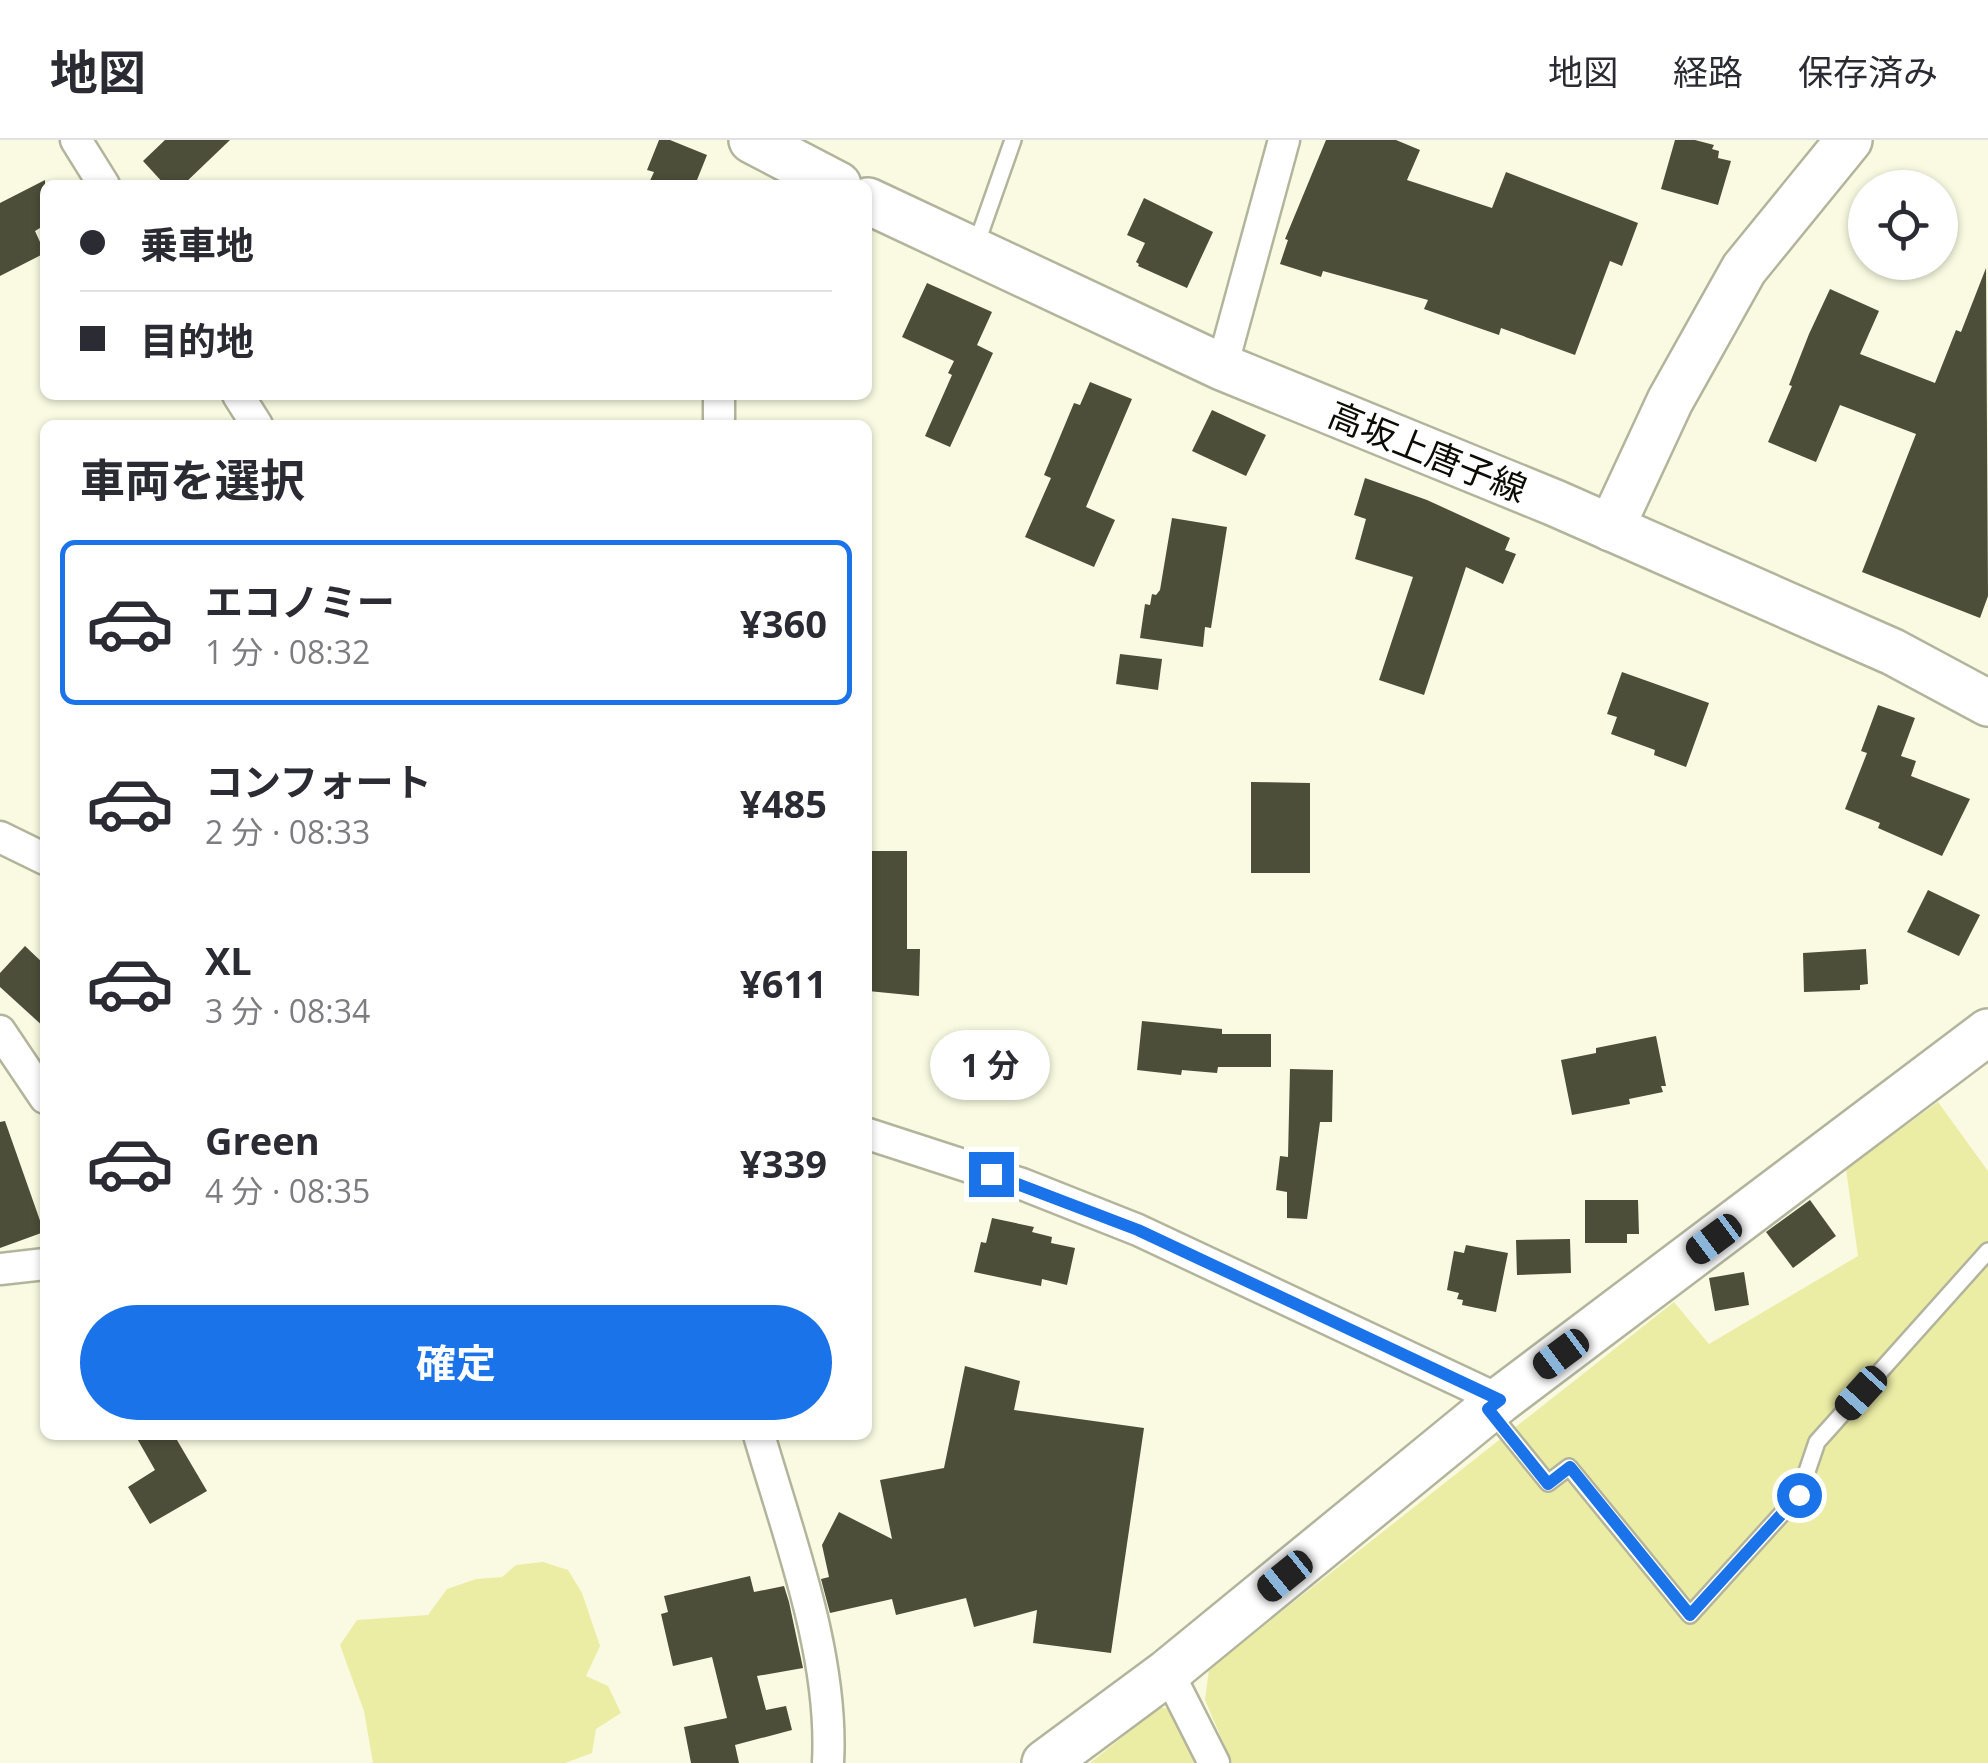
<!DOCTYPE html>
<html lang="ja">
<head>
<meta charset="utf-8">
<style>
  body { margin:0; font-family:"Open Sans","Noto Sans JP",sans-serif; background:#f7f7f7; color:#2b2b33; height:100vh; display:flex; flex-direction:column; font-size:38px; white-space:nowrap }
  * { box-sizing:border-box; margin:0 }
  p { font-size:32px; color:#7c7c81 }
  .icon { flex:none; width:55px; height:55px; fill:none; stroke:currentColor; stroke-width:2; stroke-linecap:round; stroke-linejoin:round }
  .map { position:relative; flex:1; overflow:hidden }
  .details { position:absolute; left:40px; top:280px; width:832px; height:1020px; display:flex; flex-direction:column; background:#fff; border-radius:15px; box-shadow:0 2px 8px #0004 }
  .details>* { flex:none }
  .banner { position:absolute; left:40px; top:40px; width:832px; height:220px; border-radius:15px; box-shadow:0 2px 8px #0004; display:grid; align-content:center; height:220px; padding:0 40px; background:#fff }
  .controls { position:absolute; left:1848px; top:30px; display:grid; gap:20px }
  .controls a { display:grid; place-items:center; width:110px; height:110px; border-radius:50%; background:#fff; box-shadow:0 2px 8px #0004; font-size:50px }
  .end { position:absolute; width:45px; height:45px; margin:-22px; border:12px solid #1a73e8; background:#fff; box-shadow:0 0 0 5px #fff }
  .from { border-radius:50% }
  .bubble { position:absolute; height:70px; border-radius:35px; background:#fff; box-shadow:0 2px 8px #0004; font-size:32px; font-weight:700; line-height:70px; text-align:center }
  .car { position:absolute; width:30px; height:60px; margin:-30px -15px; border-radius:12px; box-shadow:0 0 8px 2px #0007; background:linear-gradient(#222 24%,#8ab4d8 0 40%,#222 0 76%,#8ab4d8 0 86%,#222 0) }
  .banner b { display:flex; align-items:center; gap:35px; height:95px; font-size:38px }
  .banner b+b { border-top:2px solid #e1e1e2 }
  .banner i { width:25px; height:25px; background:#2b2b33 }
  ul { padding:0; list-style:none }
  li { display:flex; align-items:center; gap:30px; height:165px; margin:0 20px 15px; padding:0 20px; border:5px solid transparent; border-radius:15px }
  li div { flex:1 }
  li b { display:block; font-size:38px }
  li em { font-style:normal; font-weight:700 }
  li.active { border-color:#1a73e8 }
  li>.icon { width:90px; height:90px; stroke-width:1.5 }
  h2 { padding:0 40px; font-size:45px; line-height:120px }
  .button { display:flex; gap:20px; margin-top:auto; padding:20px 40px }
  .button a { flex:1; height:115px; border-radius:60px; background:#1a73e8; color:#fff; font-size:40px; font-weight:700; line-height:115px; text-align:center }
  header { display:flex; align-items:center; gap:60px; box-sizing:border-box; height:140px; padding:0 50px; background:#fff; border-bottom:2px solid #e1e1e2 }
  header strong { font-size:48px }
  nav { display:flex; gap:55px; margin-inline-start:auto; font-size:35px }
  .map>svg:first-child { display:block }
  .green { fill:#eceda5 }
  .building { fill:#4d4e39 }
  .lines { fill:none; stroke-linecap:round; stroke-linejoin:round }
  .lane-casing { stroke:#b3b49c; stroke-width:20 }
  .street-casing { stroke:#b3b49c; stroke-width:35 }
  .secondary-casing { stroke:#b3b49c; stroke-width:50 }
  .lane { stroke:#fff; stroke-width:15 }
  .street { stroke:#fff; stroke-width:30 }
  .secondary { stroke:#fff; stroke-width:45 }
  .route { stroke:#1a73e8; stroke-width:12 }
  .labels { text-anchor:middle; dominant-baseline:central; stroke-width:10; stroke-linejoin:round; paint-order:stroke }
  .street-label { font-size:35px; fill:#0c0c05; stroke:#fff }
</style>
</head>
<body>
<header>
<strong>地図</strong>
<nav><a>地図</a><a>経路</a><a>保存済み</a></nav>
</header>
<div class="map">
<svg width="1988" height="1623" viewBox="0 0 1988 1623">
  <rect width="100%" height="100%" fill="#f9fae1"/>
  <g class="green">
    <polygon points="1938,962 1988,1031 1988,1623 1232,1623 1205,1560 1209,1529 1674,1162 1709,1204 1858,1116 1846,1029"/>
    <polygon points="543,1422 568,1430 582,1453 600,1506 586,1536 608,1546 621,1573 596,1589 592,1613 565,1623 373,1623 364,1571 340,1505 357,1480 428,1475 447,1449 476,1439 502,1437 516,1425"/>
    <polygon points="1160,1567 1176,1571 1201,1623 1090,1623"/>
  </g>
  <g class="building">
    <polygon points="165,0 230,0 183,45 165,45 143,21"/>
    <polygon points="659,0 670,0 707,15 695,45 648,45 654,32 647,30"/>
    <polygon points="1326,0 1396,0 1420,10 1407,40 1492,68 1506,32 1638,83 1622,126 1610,121 1575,215 1501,188 1499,195 1424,169 1428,160 1323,131 1321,137 1280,124 1288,100 1285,99"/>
    <polygon points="1675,0 1695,0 1714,5 1712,9 1719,11 1718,18 1731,21 1718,65 1661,49"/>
    <polygon points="45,40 45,85 35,91 45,113 0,136 0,63"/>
    <polygon points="1144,58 1213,92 1187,148 1138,126 1139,124 1136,122 1145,103 1127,95"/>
    <polygon points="1986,128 1988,456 1980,478 1862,432 1916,294 1840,265 1816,322 1768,302 1792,246 1789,245 1809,194 1830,149 1879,171 1860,214 1935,243 1956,190 1961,192"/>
    <polygon points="927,143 992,172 977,205 993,213 950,307 925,296 952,235 948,233 954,221 902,197"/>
    <polygon points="1090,242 1132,259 1086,367 1115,380 1094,427 1025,397 1051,338 1044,335 1074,263 1080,265"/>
    <polygon points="1212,270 1266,295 1246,336 1192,311"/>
    <polygon points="1365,338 1427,360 1510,398 1505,410 1516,414 1503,444 1466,427 1424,555 1379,540 1413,437 1355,419 1366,379 1354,375"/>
    <polygon points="1172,378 1227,387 1211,488 1205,487 1203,507 1140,498 1145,464 1150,465 1152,454 1156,455 1160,450"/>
    <polygon points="1120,514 1162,519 1158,550 1116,544"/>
    <polygon points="1622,532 1709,563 1686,627 1654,615 1655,610 1611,594 1617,577 1607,574"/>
    <polygon points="1878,565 1915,578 1901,616 1916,621 1911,636 1970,659 1942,716 1878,688 1880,683 1845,669 1867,613 1861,611"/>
    <polygon points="1251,642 1310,643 1310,733 1251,733"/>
    <polygon points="868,711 907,711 907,809 920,809 919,856 868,851"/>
    <polygon points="1928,750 1980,775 1959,816 1907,792"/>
    <polygon points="25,806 45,825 45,888 0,847 0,833"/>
    <polygon points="1866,809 1868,844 1860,845 1860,850 1804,852 1803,813"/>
    <polygon points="1142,881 1222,889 1222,894 1271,894 1271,927 1218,927 1217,933 1182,930 1181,935 1137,930"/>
    <polygon points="1656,896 1666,946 1661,946 1663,952 1629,959 1630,964 1572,975 1561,920 1596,913 1596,908"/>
    <polygon points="1290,929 1333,930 1332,982 1320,982 1307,1079 1287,1078 1287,1052 1276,1050 1280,1016 1288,1017"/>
    <polygon points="5,981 44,1092 0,1108 0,982"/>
    <polygon points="1585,1060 1638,1060 1639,1094 1627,1094 1627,1103 1585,1103"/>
    <polygon points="1810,1060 1836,1096 1793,1128 1766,1092"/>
    <polygon points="992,1078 1034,1087 1032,1092 1052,1097 1051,1103 1075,1108 1067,1145 1042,1139 1041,1146 974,1132 981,1102 986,1103"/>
    <polygon points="1570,1099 1571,1133 1517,1135 1516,1100"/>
    <polygon points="1466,1105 1508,1113 1496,1172 1462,1165 1463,1160 1457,1159 1459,1153 1447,1150 1454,1111 1464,1113"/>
    <polygon points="1744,1132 1749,1165 1715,1171 1709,1138"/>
    <polygon points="965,1226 1020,1241 1014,1270 1144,1288 1111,1513 1033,1503 1037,1470 974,1487 966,1458 896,1475 892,1459 830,1473 821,1439 829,1437 822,1405 839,1372 892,1399 880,1340 944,1328"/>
    <polygon points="135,1295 174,1295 207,1351 150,1384 128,1347 155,1330"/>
    <polygon points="750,1436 754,1452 784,1446 789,1462 803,1528 757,1536 766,1570 786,1566 792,1590 735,1605 739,1623 691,1623 684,1587 727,1578 712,1517 673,1526 661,1474 668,1472 664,1456"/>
  </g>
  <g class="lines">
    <g class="lane-casing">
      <g id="lane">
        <polyline points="976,105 1013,0"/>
        <polyline points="1492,1274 1548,1343 1569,1327 1690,1475 1799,1355 1817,1302 1988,1111"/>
      </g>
    </g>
    <g class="street-casing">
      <g id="street">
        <polyline points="76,0 104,45"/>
        <polyline points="1222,227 1284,0"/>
        <polyline points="238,255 257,285"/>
        <polyline points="719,285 719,255"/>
        <polyline points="0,697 45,719"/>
        <polyline points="0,891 45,958"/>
        <polyline points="868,994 1022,1044 1138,1090 1500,1260"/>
        <polyline points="0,1129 45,1124"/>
        <path d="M 759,1295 C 789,1398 834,1515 828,1623"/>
        <polyline points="1168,1532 1214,1623"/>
      </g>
    </g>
    <g class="secondary-casing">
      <g id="secondary">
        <polyline points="752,0 838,45"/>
        <polyline points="868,61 1222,227 1555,363 1893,512 1988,563"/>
        <polyline points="1611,388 1670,261 1744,129 1849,0"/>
        <polyline points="1045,1623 1168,1532 1500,1260 1988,892"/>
      </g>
    </g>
    <use href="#lane" class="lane"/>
    <use href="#street" class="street"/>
    <use href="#secondary" class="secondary"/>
  </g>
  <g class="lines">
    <polyline class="route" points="991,1034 1138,1090 1500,1260 1488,1269 1548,1344 1570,1327 1690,1475 1799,1355"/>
  </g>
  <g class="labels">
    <g class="street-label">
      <text transform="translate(1428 311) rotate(22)">高坂上唐子線</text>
    </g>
  </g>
</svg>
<div class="controls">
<a><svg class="icon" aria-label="locate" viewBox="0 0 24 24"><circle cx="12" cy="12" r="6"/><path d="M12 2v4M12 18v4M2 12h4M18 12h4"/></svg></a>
</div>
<i class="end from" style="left:1799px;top:1355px"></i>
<i class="end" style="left:991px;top:1034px"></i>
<div class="bubble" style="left:930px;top:890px;width:120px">1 分</div>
<i class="car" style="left:1714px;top:1099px;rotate:233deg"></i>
<i class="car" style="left:1561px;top:1214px;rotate:233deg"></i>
<i class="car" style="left:1861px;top:1253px;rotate:222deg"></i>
<i class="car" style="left:1285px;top:1436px;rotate:231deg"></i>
<div class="banner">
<b><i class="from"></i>乗車地</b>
<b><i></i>目的地</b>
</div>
<section class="details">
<h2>車両を選択</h2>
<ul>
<li class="active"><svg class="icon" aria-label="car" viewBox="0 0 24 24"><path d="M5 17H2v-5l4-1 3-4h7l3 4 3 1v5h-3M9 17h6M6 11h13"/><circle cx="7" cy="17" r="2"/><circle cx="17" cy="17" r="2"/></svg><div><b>エコノミー</b><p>1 分 · 08:32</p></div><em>¥360</em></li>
<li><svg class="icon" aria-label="car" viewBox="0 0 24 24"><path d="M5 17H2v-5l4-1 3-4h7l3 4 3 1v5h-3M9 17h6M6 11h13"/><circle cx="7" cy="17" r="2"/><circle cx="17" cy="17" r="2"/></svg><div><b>コンフォート</b><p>2 分 · 08:33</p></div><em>¥485</em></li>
<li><svg class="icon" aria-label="car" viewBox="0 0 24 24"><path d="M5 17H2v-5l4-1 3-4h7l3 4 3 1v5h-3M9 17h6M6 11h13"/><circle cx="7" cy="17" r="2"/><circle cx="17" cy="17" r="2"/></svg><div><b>XL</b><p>3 分 · 08:34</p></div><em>¥611</em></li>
<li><svg class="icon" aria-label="car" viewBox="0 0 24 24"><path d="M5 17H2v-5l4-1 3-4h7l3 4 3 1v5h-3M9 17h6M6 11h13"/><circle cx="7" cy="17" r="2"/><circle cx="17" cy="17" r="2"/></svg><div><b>Green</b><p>4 分 · 08:35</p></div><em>¥339</em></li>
</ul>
<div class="button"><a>確定</a></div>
</section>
</div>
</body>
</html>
